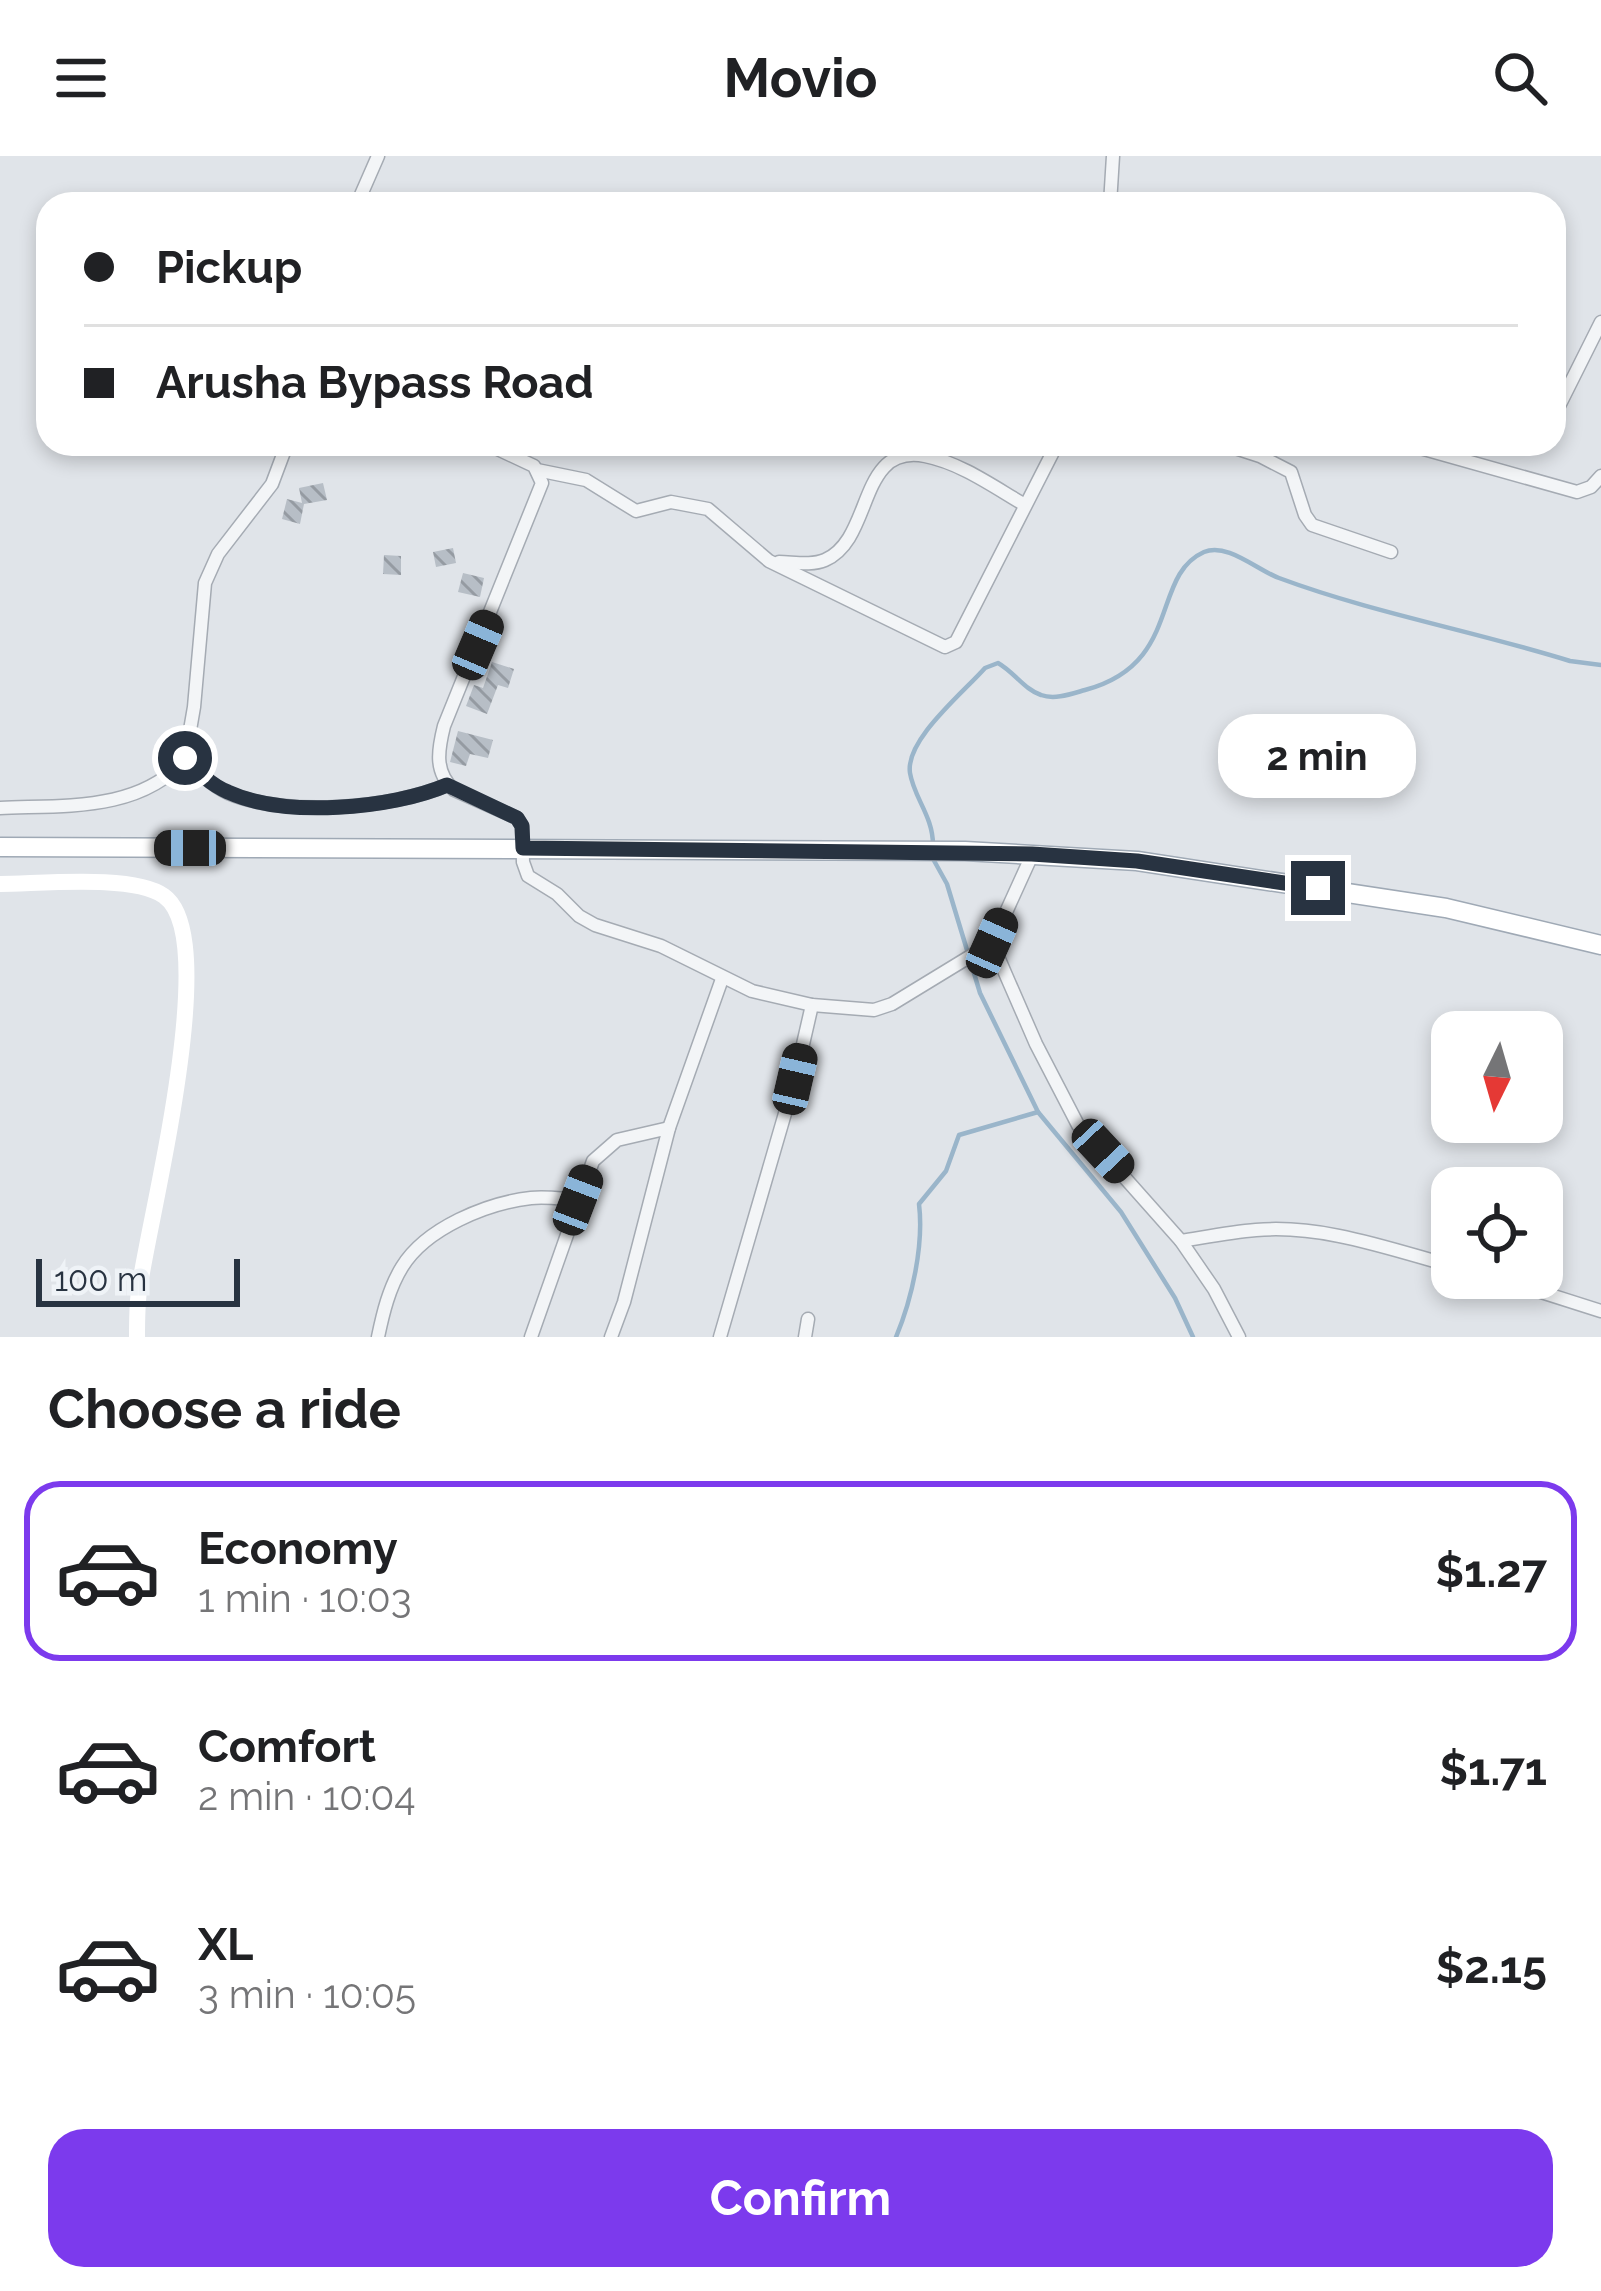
<!DOCTYPE html>
<html lang="en">
<head>
<meta charset="utf-8">
<style>
  body { margin:0; font-family:Raleway,sans-serif; background:#f2f2f2; color:#202124; height:100vh; display:flex; flex-direction:column; font-size:45px; white-space:nowrap }
  * { box-sizing:border-box; margin:0 }
  p { font-size:39px; color:#757577 }
  .icon { flex:none; width:66px; height:66px; fill:none; stroke:currentColor; stroke-width:2; stroke-linecap:round; stroke-linejoin:round }
  .map { position:relative; height:1181px; overflow:hidden }
  .details { display:flex; flex-direction:column; background:#fff; flex:1 }
  .details>* { flex:none }
  .banner { position:absolute; left:36px; top:36px; width:1530px; height:264px; border-radius:36px; box-shadow:0 6px 18px #0003; display:grid; align-content:center; height:264px; padding:0 48px; background:#fff }
  .needle { width:78px; rotate:185deg }
  .controls { position:absolute; left:1431px; top:855px; display:grid; gap:24px }
  .controls a { display:grid; place-items:center; width:132px; height:132px; border-radius:24px; background:#fff; box-shadow:0 6px 18px #0003; font-size:60px }
  .scale { position:absolute; left:36px; bottom:30px; width:204px; box-sizing:border-box; padding-left:12px; border:6px solid #283341; border-top:0; font-size:33px; line-height:42px; white-space:nowrap; color:#283341; -webkit-text-stroke:9px #eff3f7; paint-order:stroke }
  .end { position:absolute; width:54px; height:54px; margin:-27px; border:15px solid #283341; background:#fff; box-shadow:0 0 0 6px #fff }
  .from { border-radius:50% }
  .bubble { position:absolute; height:84px; border-radius:36px; background:#fff; box-shadow:0 6px 18px #0003; font-size:39px; font-weight:700; line-height:84px; text-align:center }
  .car { position:absolute; width:36px; height:72px; margin:-36px -18px; border-radius:15px; box-shadow:0 0 9px 3px #0007; background:linear-gradient(#222 24%,#8ab4d8 0 40%,#222 0 76%,#8ab4d8 0 86%,#222 0) }
  .banner b { display:flex; align-items:center; gap:42px; height:114px; font-size:45px }
  .banner b+b { border-top:3px solid #e0e0e0 }
  .banner i { width:30px; height:30px; background:#202124 }
  ul { padding:0; list-style:none }
  li { display:flex; align-items:center; gap:36px; height:180px; margin:0 24px 18px; padding:0 24px; border:6px solid transparent; border-radius:36px }
  li div { flex:1 }
  li b { display:block; font-size:45px }
  li em { font-style:normal; font-weight:700 }
  li.on { border-color:#7c3aed }
  li>.icon { width:108px; height:108px; stroke-width:1.5 }
  h2 { padding:0 48px; font-size:54px; line-height:144px }
  .button { display:flex; gap:24px; margin-top:auto; padding:24px 48px }
  .button a { flex:1; height:138px; border-radius:36px; background:#7c3aed; color:#fff; font-size:48px; font-weight:700; line-height:138px; text-align:center }
  header { display:flex; justify-content:space-between; align-items:center; height:156px; padding:0 48px; background:#fff; font-size:54px; font-weight:700 }
  .map>svg:first-child { display:block }
  .lines { fill:none; stroke-linecap:round; stroke-linejoin:round }
  .stream { stroke:#9ab5ca; stroke-width:4.5 }
  .building { fill:url(#building-back-hatch) }
  .street-casing { stroke:#a5abb3; stroke-width:15 }
  .primary-casing { stroke:#9fa9b5; stroke-width:21 }
  .street { stroke:#f3f5f7; stroke-width:12 }
  .secondary { stroke:#fff; stroke-width:16 }
  .primary { stroke:#fff; stroke-width:18 }
  .route { stroke:#283341; stroke-width:15 }
</style>
</head>
<body>
<header><svg class="icon" aria-label="menu" viewBox="0 0 24 24"><path d="M4 6h16M4 12h16M4 18h16"/></svg>Movio<svg class="icon" aria-label="search" viewBox="0 0 24 24"><circle cx="10" cy="10" r="6"/><path d="M15 15l6 6"/></svg></header>
<div class="map">
<svg width="1601" height="1181" viewBox="0 0 1601 1181">
  <defs>
    <pattern id="building-back-hatch" width="6" height="6" patternUnits="userSpaceOnUse" patternTransform="scale(3)"><rect width="6" height="6" fill="#b7bec6"/><path d="M-1 5l2 2M0 0l6 6M5-1l2 2" fill="none" stroke="#959ba2"/></pattern>
  </defs>
  <rect width="100%" height="100%" fill="#e0e4e9"/>
  <g class="lines">
    <g class="stream">
      <path d="M 933,689 C 933,660 914,642 910,617 C 905,584 963,537 985,512 L 998,507 C 1014,516 1025,534 1041,539 C 1055,544 1071,538 1085,534 C 1183,508 1150,420 1204,396 C 1227,386 1257,414 1279,422 C 1373,457 1474,475 1570,505 L 1601,509"/>
      <polyline points="932,701 947,728 980,837 1038,956 1121,1056 1175,1142 1193,1181"/>
      <path d="M 896,1181 C 912,1143 924,1089 919,1048 L 946,1015 L 959,979 L 1038,956"/>
    </g>
  </g>
  <g class="building">
    <polygon points="323,327 327,344 304,348 300,368 282,363 287,343 302,347 299,332"/>
    <polygon points="453,392 456,407 436,411 433,396"/>
    <polygon points="384,399 401,400 401,419 383,418"/>
    <polygon points="463,417 484,422 480,441 458,436"/>
    <polygon points="492,506 514,513 508,532 498,529 487,558 466,550 474,529 483,532"/>
    <polygon points="458,575 493,584 488,602 470,598 466,610 450,606"/>
  </g>
  <g class="lines">
    <g class="street-casing">
      <g id="street">
        <polyline points="357,48 378,0"/>
        <polyline points="1110,48 1113,0"/>
        <polyline points="1554,260 1601,166"/>
        <path d="M 487,288 L 534,310 L 542,327 L 444,570 C 438,594 434,616 454,634 L 517,662 L 522,670 L 523,706 L 528,720 L 557,738 L 579,760 L 595,769 L 661,790 L 752,835 L 812,849 L 874,854 L 892,848 L 992,787"/>
        <polyline points="1223,288 1260,300 1291,316 1305,359 1312,369 1391,396"/>
        <polyline points="1406,288 1577,336 1591,331 1601,320"/>
        <polyline points="537,314 586,324 636,355 671,346 708,353 769,405 945,491 956,486 1057,288"/>
        <path d="M 779,406 C 793,406 811,410 825,404 C 874,383 857,287 925,300 C 961,307 994,331 1025,349"/>
        <path d="M 185,603 C 198,616 211,629 228,637 C 286,661 391,653 447,629"/>
        <path d="M 0,652 C 63,649 140,656 185,603 L 194,551 L 205,427 L 218,398 L 272,328 L 287,288"/>
        <polyline points="1032,699 992,787 1036,888 1078,969 1181,1085 1214,1133 1239,1181"/>
        <path d="M 1181,1085 C 1206,1081 1231,1076 1256,1074 C 1321,1068 1390,1093 1452,1110"/>
        <polyline points="1497,1122 1601,1155"/>
        <path d="M 378,1181 C 383,1157 389,1132 402,1111 C 426,1072 487,1047 531,1042 C 546,1040 562,1043 578,1044"/>
        <polyline points="531,1181 593,1005 617,984 669,972"/>
        <polyline points="611,1181 624,1146 669,972 722,823"/>
        <polyline points="720,1181 795,923 812,849"/>
        <polyline points="805,1181 808,1163"/>
      </g>
    </g>
    <g class="primary-casing">
      <polyline id="primary" points="0,691 965,695 1137,705 1446,752 1601,789"/>
    </g>
    <use href="#street" class="street"/>
    <path class="secondary" d="M 0,728 C 39,728 133,718 164,740 C 223,782 148,1065 139,1135 C 137,1150 137,1166 137,1181"/>
    <use href="#primary" class="primary"/>
  </g>
  <g class="lines">
    <path class="route" d="M 185,602 C 198,616 211,629 228,636 C 285,662 391,653 447,629 L 517,662 L 522,670 L 523,692 L 1032,698 L 1137,705 L 1318,732"/>
  </g>
</svg>
<div class="controls">
<a><svg class="needle" viewBox="-14 -14 28 28"><path d="M0-13l5 13h-10z" fill="#e53935"/><path d="M0 13l5-13h-10z" fill="#757577"/></svg></a>
<a><svg class="icon" aria-label="locate" viewBox="0 0 24 24"><circle cx="12" cy="12" r="6"/><path d="M12 2v4M12 18v4M2 12h4M18 12h4"/></svg></a>
</div>
<div class="scale">100 m</div>
<i class="end from" style="left:185px;top:602px"></i>
<i class="end" style="left:1318px;top:732px"></i>
<div class="bubble" style="left:1218px;top:558px;width:198px">2 min</div>
<i class="car" style="left:478px;top:489px;rotate:23deg"></i>
<i class="car" style="left:190px;top:692px;rotate:270deg"></i>
<i class="car" style="left:992px;top:787px;rotate:24deg"></i>
<i class="car" style="left:795px;top:923px;rotate:13deg"></i>
<i class="car" style="left:1103px;top:995px;rotate:137deg"></i>
<i class="car" style="left:578px;top:1044px;rotate:21deg"></i>
<div class="banner">
<b><i class="from"></i>Pickup</b>
<b><i></i>Arusha Bypass Road</b>
</div>
</div>
<section class="details">
<h2>Choose a ride</h2>
<ul>
<li class="on"><svg class="icon" aria-label="car" viewBox="0 0 24 24"><path d="M5 17H2v-5l4-1 3-4h7l3 4 3 1v5h-3M9 17h6M6 11h13"/><circle cx="7" cy="17" r="2"/><circle cx="17" cy="17" r="2"/></svg><div><b>Economy</b><p>1 min · 10:03</p></div><em>$1.27</em></li>
<li><svg class="icon" aria-label="car" viewBox="0 0 24 24"><path d="M5 17H2v-5l4-1 3-4h7l3 4 3 1v5h-3M9 17h6M6 11h13"/><circle cx="7" cy="17" r="2"/><circle cx="17" cy="17" r="2"/></svg><div><b>Comfort</b><p>2 min · 10:04</p></div><em>$1.71</em></li>
<li><svg class="icon" aria-label="car" viewBox="0 0 24 24"><path d="M5 17H2v-5l4-1 3-4h7l3 4 3 1v5h-3M9 17h6M6 11h13"/><circle cx="7" cy="17" r="2"/><circle cx="17" cy="17" r="2"/></svg><div><b>XL</b><p>3 min · 10:05</p></div><em>$2.15</em></li>
</ul>
<div class="button"><a>Confirm</a></div>
</section>
</body>
</html>
